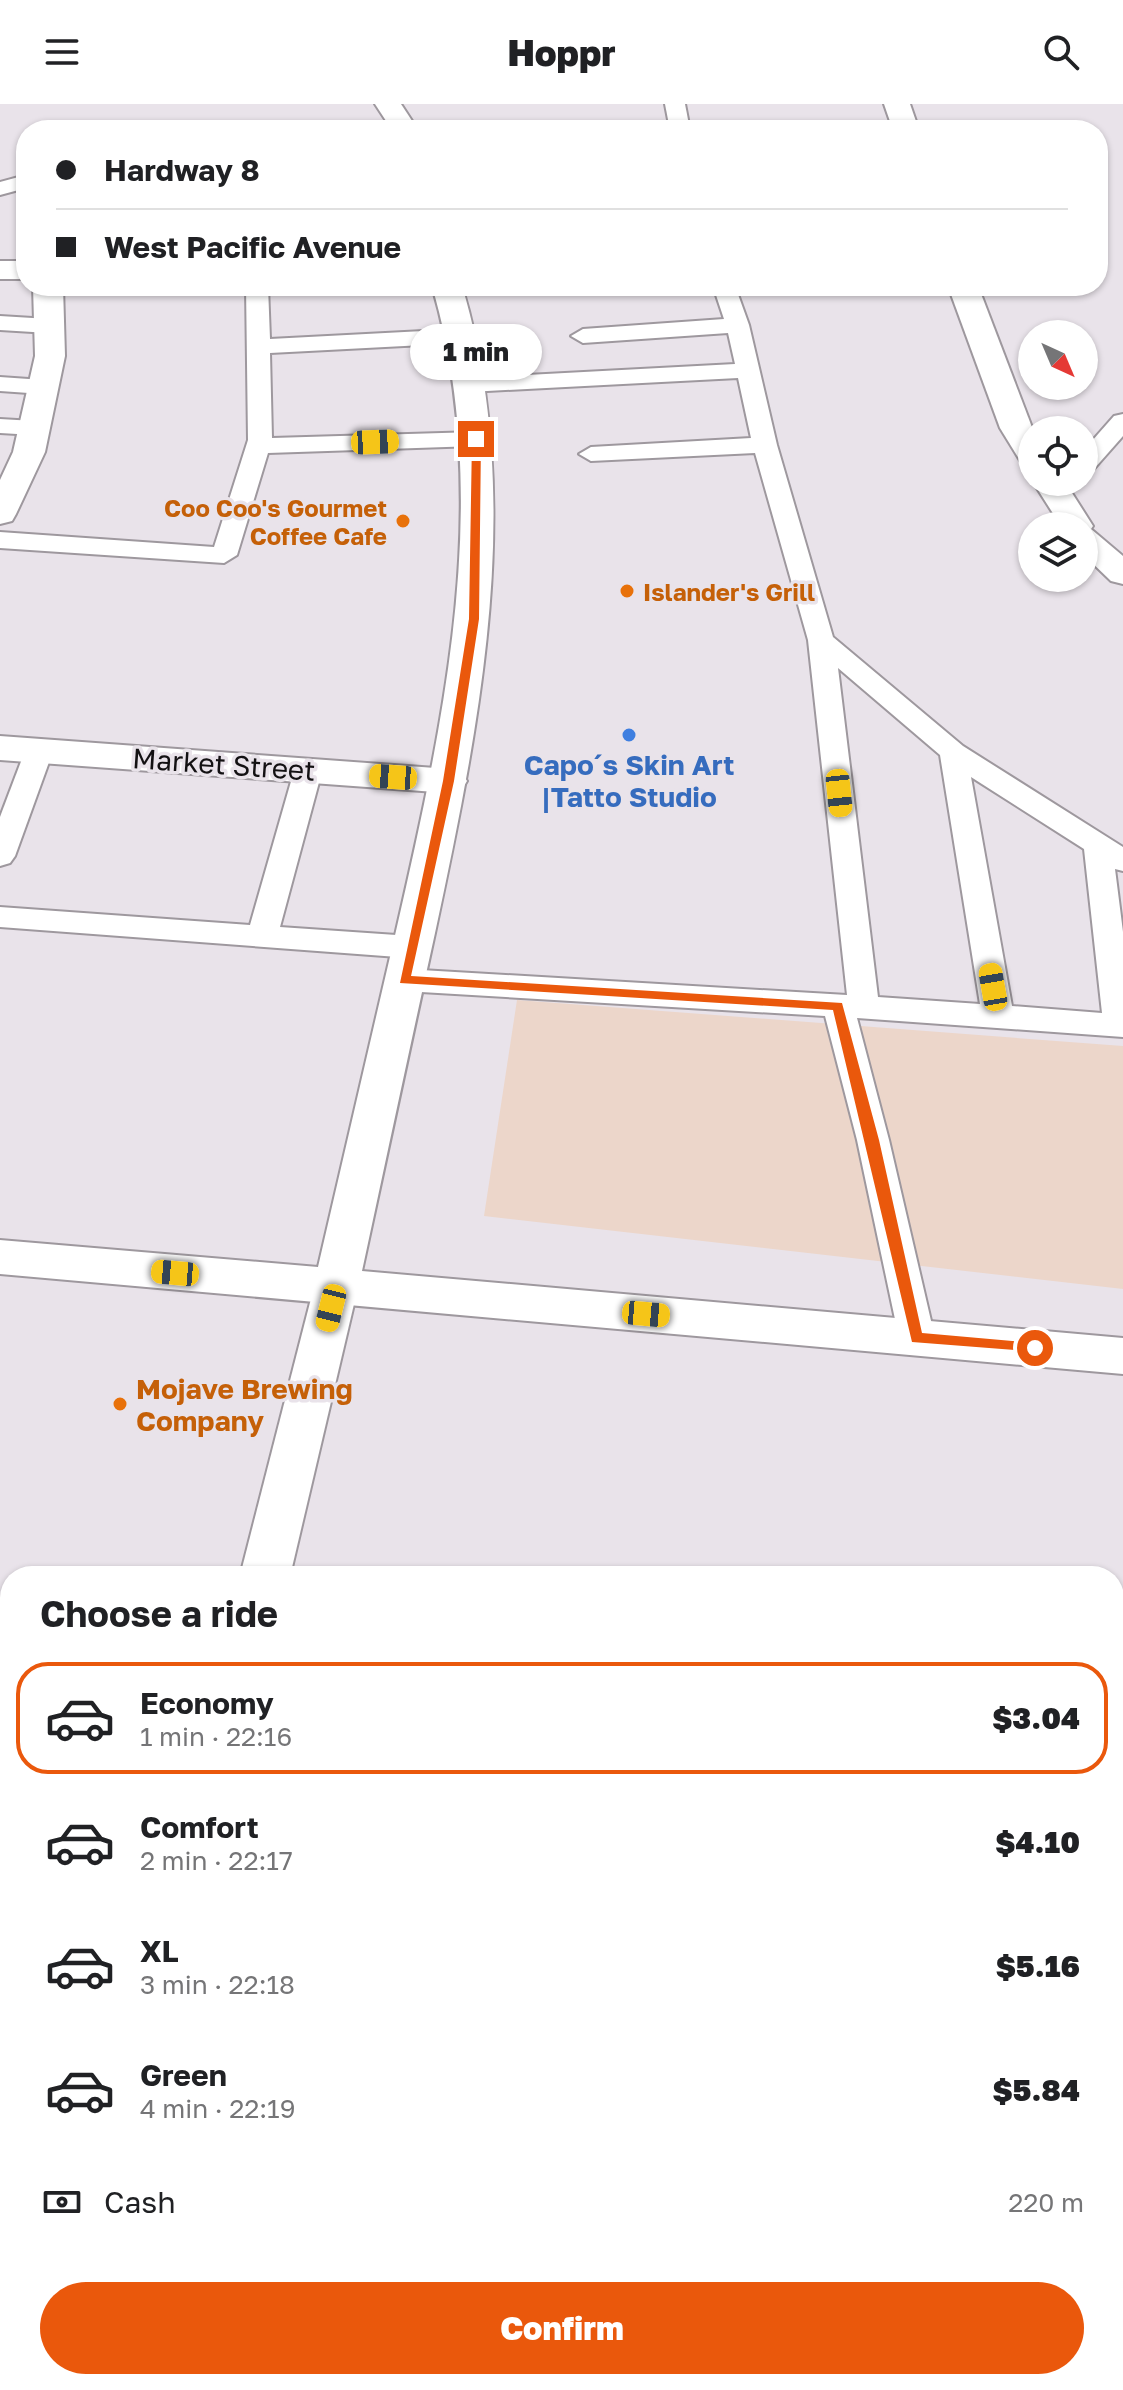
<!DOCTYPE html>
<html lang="en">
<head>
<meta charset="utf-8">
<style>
  body { margin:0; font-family:"Golos Text",sans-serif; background:#f6f6f6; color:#202124; height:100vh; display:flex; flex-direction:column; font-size:30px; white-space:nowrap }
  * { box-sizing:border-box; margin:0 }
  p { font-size:26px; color:#757577 }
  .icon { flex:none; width:44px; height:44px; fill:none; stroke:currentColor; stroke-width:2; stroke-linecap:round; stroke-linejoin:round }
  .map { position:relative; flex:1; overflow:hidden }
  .details { position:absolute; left:0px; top:1462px; width:1124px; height:824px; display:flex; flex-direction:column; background:#fff; border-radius:32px 32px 0 0; box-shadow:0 2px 6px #0004 }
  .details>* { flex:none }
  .hud { position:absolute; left:16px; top:16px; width:1092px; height:176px; border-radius:32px; box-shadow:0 2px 6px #0004; display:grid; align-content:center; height:176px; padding:0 40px; background:#fff }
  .needle { width:52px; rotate:136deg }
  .fabs { position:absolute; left:1018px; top:216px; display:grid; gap:16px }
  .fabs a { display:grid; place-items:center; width:80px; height:80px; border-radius:50%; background:#fff; box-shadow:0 2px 6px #0004; font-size:40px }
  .end { position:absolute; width:36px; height:36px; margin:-18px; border:10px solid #ea580c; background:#fff; box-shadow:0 0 0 4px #fff }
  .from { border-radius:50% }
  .bubble { position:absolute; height:56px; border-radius:28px; background:#fff; box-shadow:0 2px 6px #0004; font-size:26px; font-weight:800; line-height:56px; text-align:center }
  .car { position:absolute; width:24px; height:48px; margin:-24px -12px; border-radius:10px; box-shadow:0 0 6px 2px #0007; background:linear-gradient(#f5c518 24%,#345 0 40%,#f5c518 0 76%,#345 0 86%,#f5c518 0) }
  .hud b { display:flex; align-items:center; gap:28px; height:76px; font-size:30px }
  .hud b+b { border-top:2px solid #e0e0e0 }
  .hud i { width:20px; height:20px; background:#202124 }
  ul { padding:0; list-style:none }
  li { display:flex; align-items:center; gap:24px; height:112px; margin:0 16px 12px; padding:0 24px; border:4px solid transparent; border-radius:32px }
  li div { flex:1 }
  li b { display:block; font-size:30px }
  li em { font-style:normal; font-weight:800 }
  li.active { border-color:#ea580c }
  li>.icon { width:72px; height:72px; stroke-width:1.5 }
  h2 { padding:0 40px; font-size:36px; line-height:96px }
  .pay { display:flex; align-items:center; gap:20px; height:88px; padding:0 40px; font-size:30px }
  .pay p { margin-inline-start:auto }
  .cta { display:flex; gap:16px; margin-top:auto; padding:16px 40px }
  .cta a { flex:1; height:92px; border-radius:48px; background:#ea580c; color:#fff; font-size:32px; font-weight:800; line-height:92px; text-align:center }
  header { display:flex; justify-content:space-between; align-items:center; height:104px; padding:0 40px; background:#fff; font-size:36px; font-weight:800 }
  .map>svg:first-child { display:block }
  .commercial { fill:#ecd6ca }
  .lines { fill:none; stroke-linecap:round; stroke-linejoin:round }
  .lane-casing { stroke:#9e989e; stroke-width:4 }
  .street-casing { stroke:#9e989e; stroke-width:4 }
  .secondary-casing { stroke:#9e989e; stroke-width:4 }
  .lane { fill:#fff; fill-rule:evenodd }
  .street { fill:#fff; fill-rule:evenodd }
  .secondary { fill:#fff; fill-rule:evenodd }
  .route { fill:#ea580c }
  .food-dot { fill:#e8710a; stroke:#e9e3ea; stroke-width:3 }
  .shop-dot { fill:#3f7fe0; stroke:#e9e3ea; stroke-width:3 }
  .labels { text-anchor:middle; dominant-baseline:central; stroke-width:7; stroke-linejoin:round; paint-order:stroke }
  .far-food-label { font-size:24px; font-weight:bold; fill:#c56008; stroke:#e9e3ea; text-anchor:end }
  .street-label { font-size:28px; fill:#131113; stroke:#e9e3ea }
  .shop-label { font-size:28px; font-weight:bold; fill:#366cbe; stroke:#e9e3ea }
  .food-label { font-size:28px; font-weight:bold; fill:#c56008; stroke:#e9e3ea; text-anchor:start }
</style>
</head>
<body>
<header><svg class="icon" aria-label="menu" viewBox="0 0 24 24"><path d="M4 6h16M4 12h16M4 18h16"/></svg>Hoppr<svg class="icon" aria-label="search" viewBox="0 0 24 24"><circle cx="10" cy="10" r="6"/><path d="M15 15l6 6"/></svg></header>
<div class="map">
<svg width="1123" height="2286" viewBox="0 0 1123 2286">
  <rect width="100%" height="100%" fill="#e9e3ea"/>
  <polygon class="commercial" points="517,896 1123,942 1123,1185 484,1112"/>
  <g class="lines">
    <g class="lane-casing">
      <g id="lane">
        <polygon points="665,0 685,0 690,26 670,26"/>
        <polygon points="26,71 26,84 0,91 0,78"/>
        <polygon points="246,182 268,182 270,235 462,225 474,232 462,239 270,249 272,334 476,328 488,335 476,342 268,349 237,451 224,459 0,444 0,428 214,443 248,336"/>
        <path d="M 713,182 L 735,182 L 749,221 L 777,341 L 833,533 L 963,642 L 1123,743 L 1123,767 L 1115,765 L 1123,828 L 1123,933 L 857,914 L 889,1036 L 935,1234 L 929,1244 L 917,1248 L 905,1244 L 899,1234 L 857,1036 L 825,912 L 404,887 L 393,884 L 389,876 L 393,868 L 404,865 L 847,891 L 808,536 L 755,349 L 591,357 L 579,350 L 591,343 L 751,334 L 738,274 L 469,288 L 457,281 L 469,274 L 735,260 L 728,229 L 583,239 L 571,232 L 583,225 L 724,215 ZM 838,564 L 940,651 L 980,900 L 878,893 ZM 971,673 L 1084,745 L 1102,909 L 1012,902 Z"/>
        <polygon points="0,212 49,215 60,222 49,229 0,226"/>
        <polygon points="0,273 43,276 55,283 43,290 0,287"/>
        <polygon points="1123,310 1123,332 1093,366 1084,368 1084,346 1114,312"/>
        <polygon points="0,315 34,317 46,324 34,331 0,329"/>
        <polygon points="39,638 49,641 53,647 15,752 10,759 0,762 0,713 25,647 29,641"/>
        <polygon points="308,658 318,661 322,667 280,823 411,832 422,836 426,843 422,850 411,854 0,823 0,803 250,821 294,667 298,661"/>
        <rect x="1114" y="1646" width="9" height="38"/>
        <polygon points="0,1762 10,1763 10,1803 0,1802"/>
      </g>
    </g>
    <g class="street-casing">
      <g id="street">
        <polygon points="884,0 910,0 919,26 893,26"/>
        <rect x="0" y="157" width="26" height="18"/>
        <polygon points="33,182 63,182 65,252 45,348 16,410 12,417 0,420 0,376 13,348 35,252"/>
        <polygon points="948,182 978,182 1033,326 1032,361 1021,358 1000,324"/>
        <polygon points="1033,378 1065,378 1093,422 1091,425 1123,452 1123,480 1111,477 1084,451 1084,422 1061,422"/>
        <polygon points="0,632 449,665 462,669 467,677 462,685 449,689 0,656"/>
        <polygon points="336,1165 352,1171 358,1183 290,1472 240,1472 314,1183 320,1171"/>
        <polygon points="1114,2074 1123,2075 1123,2133 1114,2132"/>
        <polygon points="35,2276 97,2276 95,2286 33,2286"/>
      </g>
    </g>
    <g class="secondary-casing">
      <g id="secondary">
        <polygon points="375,0 401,0 418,26 392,26"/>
        <path d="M 432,182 L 462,182 C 526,394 480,618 435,829 C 410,942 386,1055 362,1167 L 1123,1234 L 1123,1270 L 0,1170 L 0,1136 L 318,1163 C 344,1051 370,939 396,827 C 444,617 494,394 432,182 Z"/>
      </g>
    </g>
    <use href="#lane" class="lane"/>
    <use href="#street" class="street"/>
    <use href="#secondary" class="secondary"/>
  </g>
  <polygon class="route" points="476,332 481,335 479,515 454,677 411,872 842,899 879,1036 922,1229 1035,1239 1041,1244 1039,1248 912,1238 833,906 400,879 443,677 469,515 472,335"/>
  <g class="food-dot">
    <circle cx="403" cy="417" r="8"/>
    <circle cx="627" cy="487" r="8"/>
    <circle cx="120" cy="1300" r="8"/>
  </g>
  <circle class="shop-dot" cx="629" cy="631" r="8"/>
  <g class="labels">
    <g class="far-food-label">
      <text x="387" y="403">Coo Coo's Gourmet<tspan x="387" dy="28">Coffee Cafe</tspan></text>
      <text x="643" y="487" text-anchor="start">Islander's Grill</text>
    </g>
    <g class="street-label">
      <text transform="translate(224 660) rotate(4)">Market Street</text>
    </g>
    <g class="shop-label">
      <text x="629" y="660">Capo´s Skin Art<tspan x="629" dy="32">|Tatto Studio</tspan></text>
    </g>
    <g class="food-label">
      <text x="136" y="1284">Mojave Brewing<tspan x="136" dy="32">Company</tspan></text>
    </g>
  </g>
</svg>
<div class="fabs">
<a><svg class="needle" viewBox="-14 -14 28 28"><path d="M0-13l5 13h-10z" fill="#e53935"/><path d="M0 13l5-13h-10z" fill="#757577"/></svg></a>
<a><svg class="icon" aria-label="locate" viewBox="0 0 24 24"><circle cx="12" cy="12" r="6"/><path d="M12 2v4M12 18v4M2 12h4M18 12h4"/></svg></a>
<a><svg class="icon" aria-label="layers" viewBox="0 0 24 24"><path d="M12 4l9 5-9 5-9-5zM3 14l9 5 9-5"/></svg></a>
</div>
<i class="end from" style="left:1035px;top:1244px"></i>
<i class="end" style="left:476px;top:335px"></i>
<div class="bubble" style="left:410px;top:220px;width:132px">1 min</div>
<i class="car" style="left:375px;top:338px;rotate:88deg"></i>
<i class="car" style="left:393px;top:673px;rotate:274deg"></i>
<i class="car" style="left:839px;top:689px;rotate:174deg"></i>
<i class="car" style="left:993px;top:883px;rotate:350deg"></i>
<i class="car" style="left:175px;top:1169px;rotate:275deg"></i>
<i class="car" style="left:331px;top:1204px;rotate:194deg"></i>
<i class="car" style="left:646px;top:1210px;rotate:95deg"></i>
<div class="hud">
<b><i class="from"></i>Hardway 8</b>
<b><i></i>West Pacific Avenue</b>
</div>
<section class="details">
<h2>Choose a ride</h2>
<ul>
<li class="active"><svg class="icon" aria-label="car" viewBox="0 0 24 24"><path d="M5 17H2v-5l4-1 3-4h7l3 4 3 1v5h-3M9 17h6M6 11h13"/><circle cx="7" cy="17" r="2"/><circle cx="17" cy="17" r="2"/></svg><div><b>Economy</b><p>1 min · 22:16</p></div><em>$3.04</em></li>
<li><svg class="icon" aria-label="car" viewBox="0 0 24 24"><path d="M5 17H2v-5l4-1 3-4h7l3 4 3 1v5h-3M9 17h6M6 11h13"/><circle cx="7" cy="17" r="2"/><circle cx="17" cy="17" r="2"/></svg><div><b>Comfort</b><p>2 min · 22:17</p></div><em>$4.10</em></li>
<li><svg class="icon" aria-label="car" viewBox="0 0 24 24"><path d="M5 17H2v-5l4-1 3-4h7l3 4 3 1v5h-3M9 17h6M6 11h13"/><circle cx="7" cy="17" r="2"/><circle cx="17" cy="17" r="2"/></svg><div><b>XL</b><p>3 min · 22:18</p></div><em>$5.16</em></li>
<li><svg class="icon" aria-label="car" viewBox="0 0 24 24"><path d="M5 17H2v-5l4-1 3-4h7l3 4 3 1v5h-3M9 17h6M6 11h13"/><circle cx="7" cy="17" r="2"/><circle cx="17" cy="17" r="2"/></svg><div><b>Green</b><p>4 min · 22:19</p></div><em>$5.84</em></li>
</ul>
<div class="pay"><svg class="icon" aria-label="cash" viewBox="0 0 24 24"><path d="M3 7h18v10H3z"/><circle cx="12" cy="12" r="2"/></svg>Cash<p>220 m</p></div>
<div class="cta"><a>Confirm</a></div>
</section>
</div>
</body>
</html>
